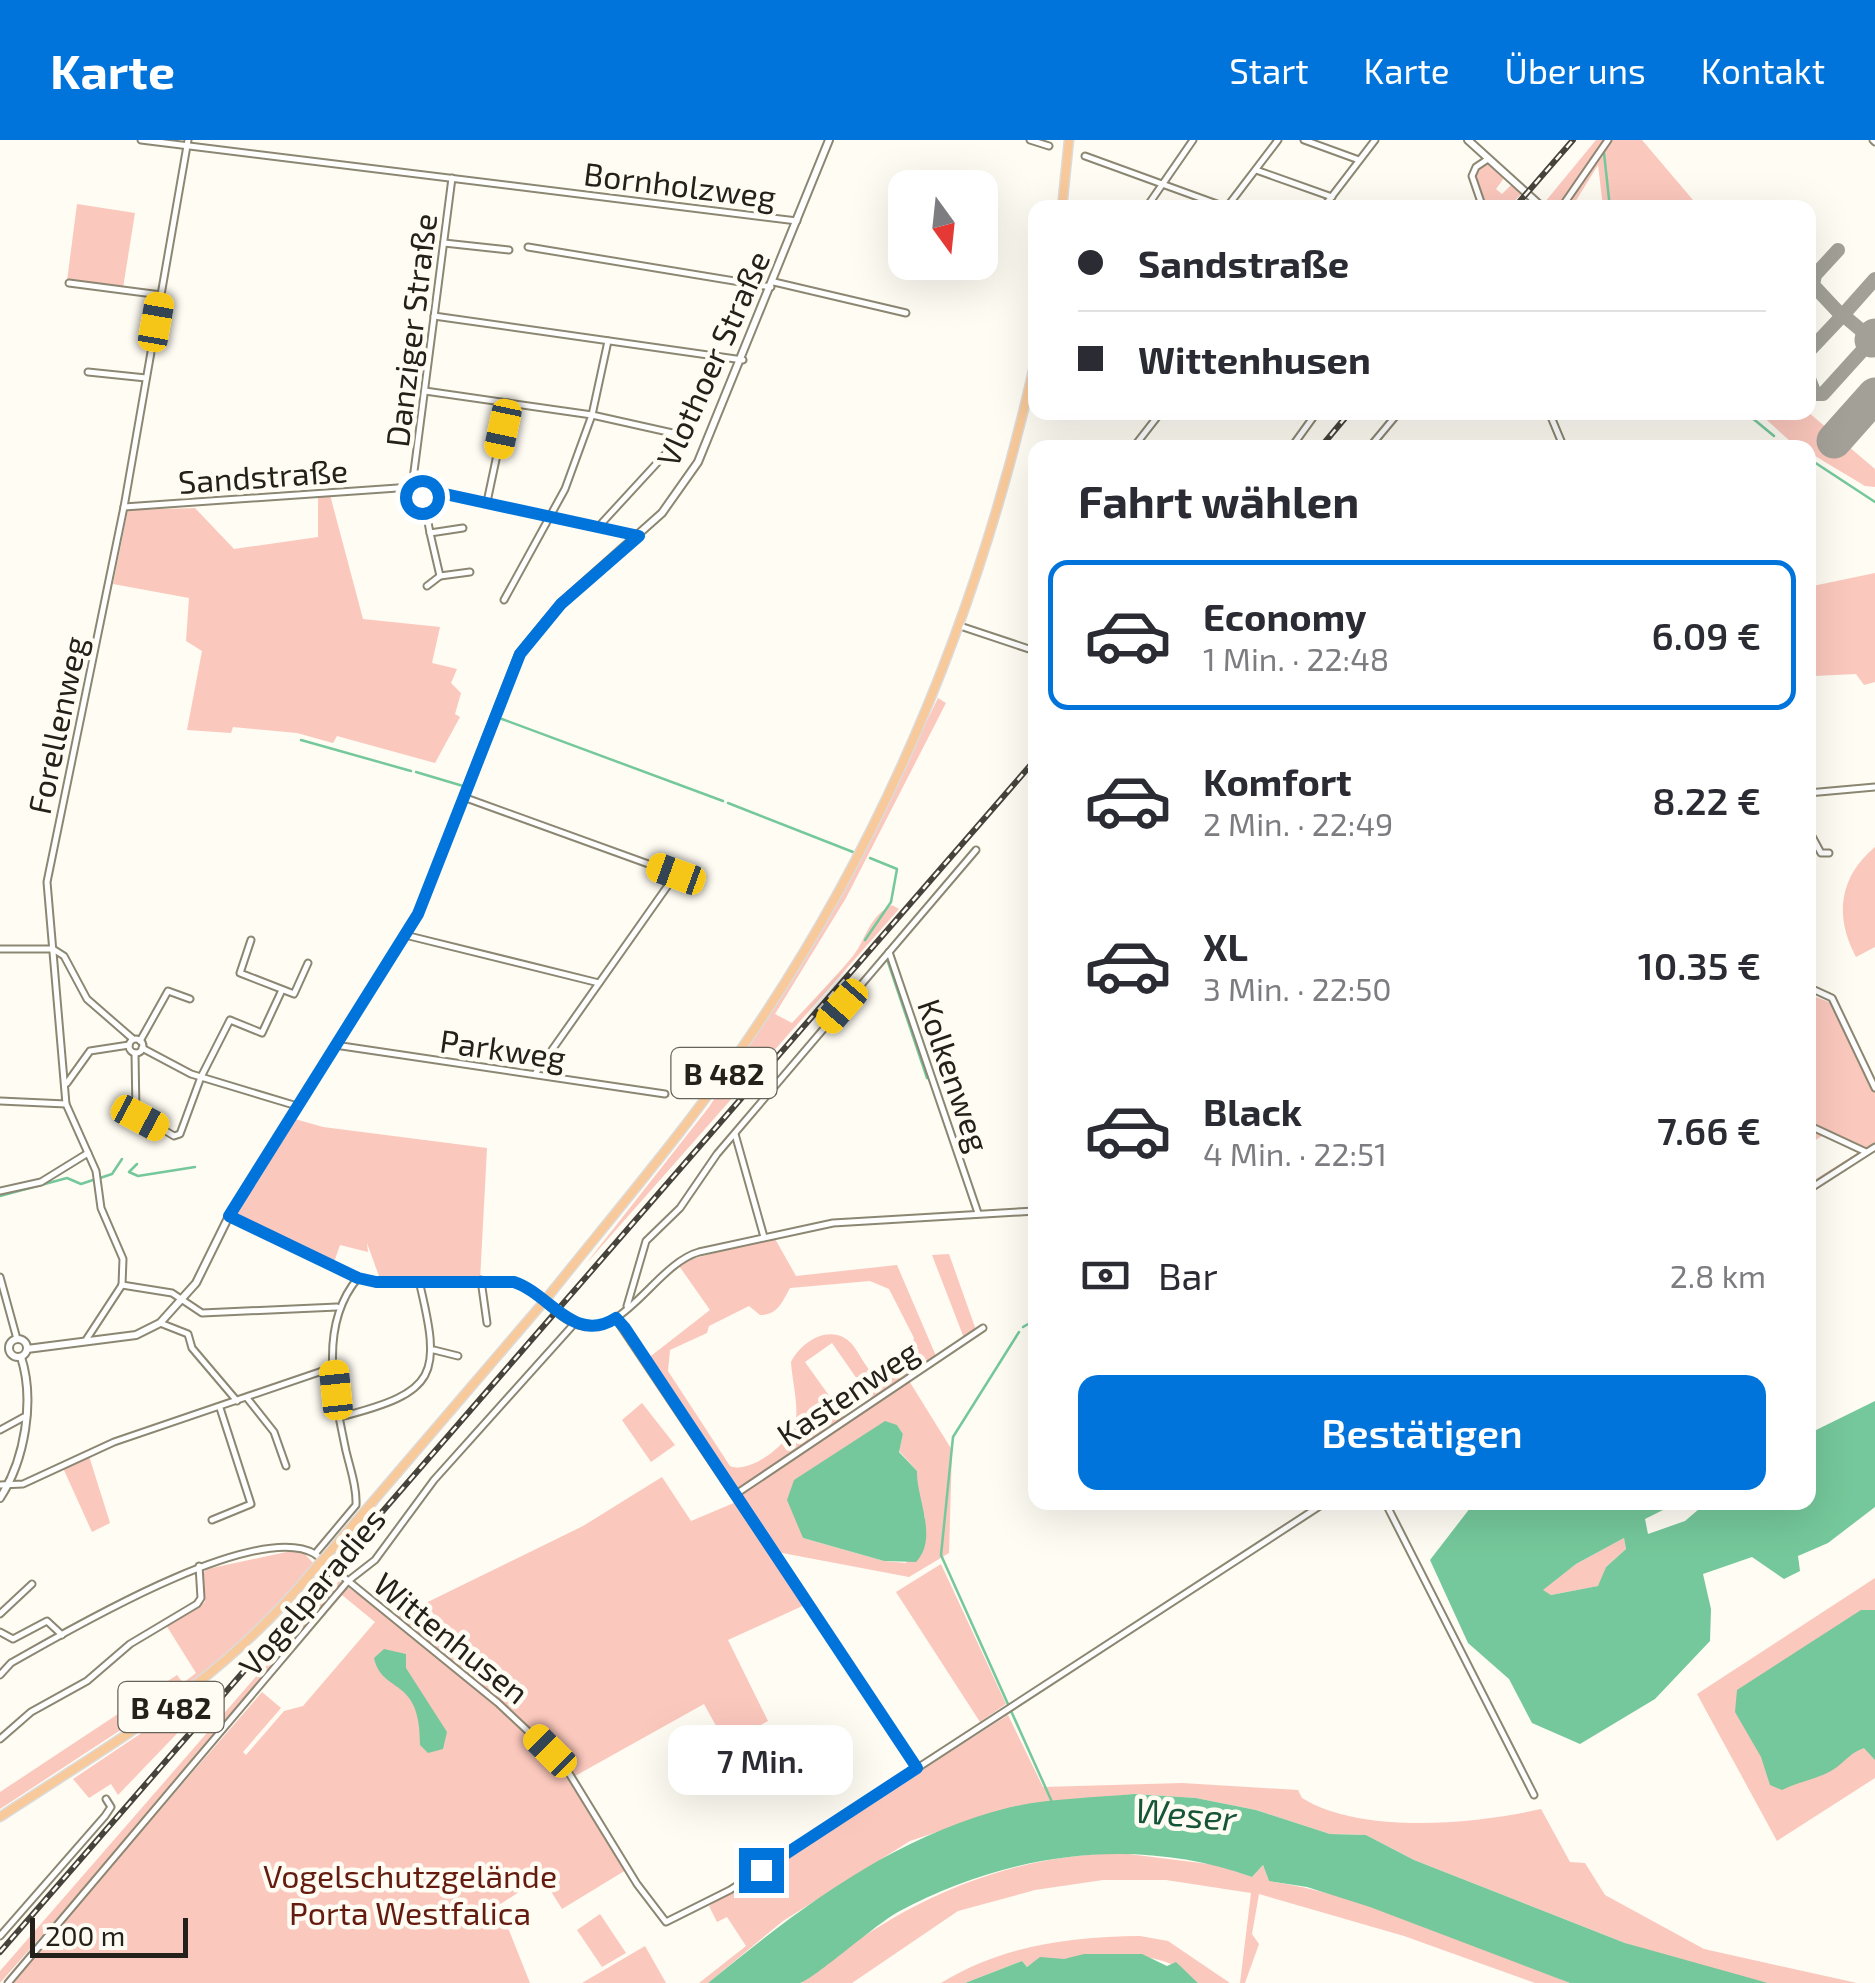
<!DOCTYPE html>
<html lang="de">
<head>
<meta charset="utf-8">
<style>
  body { margin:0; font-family:"Exo 2",sans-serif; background:#f7f7f7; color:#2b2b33; height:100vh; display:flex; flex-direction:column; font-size:38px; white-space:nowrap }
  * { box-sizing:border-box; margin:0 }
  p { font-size:32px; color:#7c7c81 }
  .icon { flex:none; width:55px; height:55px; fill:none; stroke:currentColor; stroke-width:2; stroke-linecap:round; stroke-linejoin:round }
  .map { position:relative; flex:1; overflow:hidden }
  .side { position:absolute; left:1028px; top:300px; width:788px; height:1070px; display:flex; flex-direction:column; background:#fff; border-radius:20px; box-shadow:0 10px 40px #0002 }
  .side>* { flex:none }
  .banner { position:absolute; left:1028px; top:60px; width:788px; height:220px; border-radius:20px; box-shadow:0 10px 40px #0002; display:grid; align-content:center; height:220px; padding:0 50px; background:#fff }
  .needle { width:65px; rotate:165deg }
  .controls { position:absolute; left:888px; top:30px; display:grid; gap:20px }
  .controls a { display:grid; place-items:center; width:110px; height:110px; border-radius:20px; background:#fff; box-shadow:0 10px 40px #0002; font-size:50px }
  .scale { position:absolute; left:30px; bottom:25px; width:158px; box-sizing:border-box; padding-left:10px; border:5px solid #232119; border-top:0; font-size:28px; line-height:35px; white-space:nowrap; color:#232119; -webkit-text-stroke:8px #fefcf3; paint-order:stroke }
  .end { position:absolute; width:45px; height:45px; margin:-22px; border:12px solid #0074db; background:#fff; box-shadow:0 0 0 5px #fff }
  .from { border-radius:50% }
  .bubble { position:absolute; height:70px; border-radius:20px; background:#fff; box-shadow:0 10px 40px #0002; font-size:32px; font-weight:600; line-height:70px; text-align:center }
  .car { position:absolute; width:30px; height:60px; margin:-30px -15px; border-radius:12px; box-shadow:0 0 8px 2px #0007; background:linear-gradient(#f5c518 24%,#345 0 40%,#f5c518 0 76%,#345 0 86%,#f5c518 0) }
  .banner b { display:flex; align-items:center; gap:35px; height:95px; font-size:38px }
  .banner b+b { border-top:2px solid #e1e1e2 }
  .banner i { width:25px; height:25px; background:#2b2b33 }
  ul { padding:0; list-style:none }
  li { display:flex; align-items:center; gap:30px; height:150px; margin:0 20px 15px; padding:0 30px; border:5px solid transparent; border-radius:20px }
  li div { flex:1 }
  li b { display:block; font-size:38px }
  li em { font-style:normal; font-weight:600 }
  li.selected { border-color:#0074db }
  li>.icon { width:90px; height:90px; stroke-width:1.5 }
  h2 { padding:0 50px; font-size:45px; line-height:120px }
  .pay { display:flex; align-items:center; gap:25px; height:110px; padding:0 50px; font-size:38px }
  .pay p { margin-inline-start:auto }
  .cta { display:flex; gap:20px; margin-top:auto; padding:20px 50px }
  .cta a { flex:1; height:115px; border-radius:20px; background:#0074db; color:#fff; font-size:40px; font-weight:600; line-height:115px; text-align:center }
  header { display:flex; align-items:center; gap:60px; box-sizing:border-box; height:140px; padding:0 50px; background:#0074db; color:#fff }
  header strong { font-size:48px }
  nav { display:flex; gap:55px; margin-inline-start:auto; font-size:35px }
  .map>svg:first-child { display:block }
  .green { fill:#fbc8bd; fill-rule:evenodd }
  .water { fill:#75c89b; fill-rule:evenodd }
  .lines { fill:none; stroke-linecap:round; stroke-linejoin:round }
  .stream { stroke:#75c89b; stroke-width:2.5 }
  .taxiway { stroke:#a2a097; stroke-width:14 }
  .runway { stroke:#a2a097; stroke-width:35 }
  .minor-casing { stroke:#8c8772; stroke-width:9 }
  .tertiary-casing { stroke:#8c8772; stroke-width:10 }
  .primary-casing { stroke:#dcdbda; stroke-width:11 }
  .minor { stroke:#fff; stroke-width:5 }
  .tertiary { stroke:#fff; stroke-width:6 }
  .primary { stroke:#f8c99a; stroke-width:8 }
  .rail-casing { stroke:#45433b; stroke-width:6 }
  .rail { stroke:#fefcf3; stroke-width:2.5; stroke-dasharray:8; stroke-linecap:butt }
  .primary-bridge-casing { stroke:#dcdbda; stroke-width:11; stroke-linecap:butt }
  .primary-bridge { stroke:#f8c99a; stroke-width:8 }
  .route { stroke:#0074db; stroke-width:12 }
  .labels { text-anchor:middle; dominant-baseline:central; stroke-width:9; stroke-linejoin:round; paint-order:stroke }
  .shield { fill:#fefcf3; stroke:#65635a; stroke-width:2.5 }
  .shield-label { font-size:30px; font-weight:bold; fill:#232119 }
  .street-label { font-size:32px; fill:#232119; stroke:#fefcf3 }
  .park-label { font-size:32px; fill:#651b0f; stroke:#fefcf3 }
  .water-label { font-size:35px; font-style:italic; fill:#165538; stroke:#fefcf3 }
</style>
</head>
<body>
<header>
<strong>Karte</strong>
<nav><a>Start</a><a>Karte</a><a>Über uns</a><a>Kontakt</a></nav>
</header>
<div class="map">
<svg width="1875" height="1843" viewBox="0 0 1875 1843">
  <rect width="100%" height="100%" fill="#fefcf3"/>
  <g class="green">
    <polygon points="1596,0 1642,0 1693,60 1686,67 1603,67 1598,25 1572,67 1540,68"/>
    <polygon points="1487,23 1504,38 1496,49 1502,54 1512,44 1522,53 1509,67 1487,67 1473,37 1476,28"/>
    <polygon points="77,64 135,73 123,148 67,141"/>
    <polygon points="1808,272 1875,329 1875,347 1865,346 1790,301 1759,273"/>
    <polygon points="330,355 363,479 440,487 432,523 457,529 451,543 461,553 455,574 460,577 435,623 337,596 333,603 297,593 233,587 231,593 187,590 202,511 186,501 189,458 113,444 128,370 195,368 234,409 318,397 318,356"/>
    <polygon points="1875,433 1875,542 1864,545 1856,534 1814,536 1808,544 1808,447"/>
    <path d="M 938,558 L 946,563 L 846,758 L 775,874 L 792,883 C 812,861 834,839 853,816 C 867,798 868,777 892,765 L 899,769 L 585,1125 L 709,967 L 771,871 L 841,756 Z"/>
    <path d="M 1875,707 L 1875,807 L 1856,817 C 1834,776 1839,737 1875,707 Z"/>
    <polygon points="1808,854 1829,862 1875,946 1875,1011 1808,1055 1808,1044 1859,1012 1825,994 1808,1005"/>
    <polygon points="295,979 323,987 487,1008 480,1141 379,1136 367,1103 368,1112 340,1105 333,1125 236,1074"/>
    <path d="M 774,1097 L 796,1136 L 897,1125 L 936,1216 L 906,1236 L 952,1310 L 949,1413 L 909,1437 L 777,1412 L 809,1463 L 728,1500 L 768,1581 L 726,1604 L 704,1564 L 575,1636 L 631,1727 L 562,1769 L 542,1737 L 499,1765 L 530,1843 L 10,1843 L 262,1552 L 281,1568 L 243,1612 L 246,1615 L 284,1571 L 303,1566 L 375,1482 L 342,1455 L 0,1843 L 0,1831 L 339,1441 L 393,1479 L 583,1386 L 662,1337 L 691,1381 L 741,1360 L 647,1219 L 710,1170 L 677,1123 ZM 870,1141 L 889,1149 L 914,1198 L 912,1206 L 885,1227 L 871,1232 C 864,1224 859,1213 852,1204 C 832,1182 801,1201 791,1222 C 792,1240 798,1261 796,1279 C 794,1301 750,1335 730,1326 L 668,1231 L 670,1210 L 707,1193 L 709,1186 L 749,1166 L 760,1175 C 778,1175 782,1162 790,1148 ZM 832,1203 L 871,1259 L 845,1278 L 805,1222 ZM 897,1285 L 903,1294 L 899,1311 L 917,1331 L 916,1358 L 925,1377 L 906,1423 L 884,1421 L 803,1398 L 795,1372 Z"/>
    <polygon points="949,1114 976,1190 964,1198 932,1115"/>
    <polygon points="642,1263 675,1305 651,1322 622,1280"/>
    <polygon points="89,1316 110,1383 92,1392 63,1328"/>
    <polygon points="1624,1398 1626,1409 1606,1427 1599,1446 1551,1455 1542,1450 1576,1424"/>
    <polygon points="291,1411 303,1412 314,1424 246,1497 200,1538 0,1669 0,1652 177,1535 183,1543 196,1533 166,1485 205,1462 202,1434 207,1429"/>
    <polygon points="941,1424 1006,1564 980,1582 896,1452"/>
    <polygon points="1875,1438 1875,1638 1777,1701 1697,1554"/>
    <polygon points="213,1545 217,1546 214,1555 118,1655 111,1644 89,1658 73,1639"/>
    <path d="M 1008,1575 L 1043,1647 L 1182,1643 L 1298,1650 L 1302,1658 C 1362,1695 1475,1684 1541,1669 L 1570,1722 L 1585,1723 L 1605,1755 L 1704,1809 L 1857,1843 L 1768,1843 L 1705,1828 L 1625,1803 L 1414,1720 L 1366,1695 L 1330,1694 L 1256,1670 L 1196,1658 L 1134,1654 L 1015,1666 L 910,1701 L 783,1781 L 708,1843 L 699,1843 L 746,1806 L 727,1777 L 717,1782 L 709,1766 Z"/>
    <path d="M 1120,1713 L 1217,1725 L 1252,1737 L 1263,1725 L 1269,1741 C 1372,1757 1474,1803 1570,1843 L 1535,1843 L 1404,1796 L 1259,1754 L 1252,1794 L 1259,1804 L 1245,1843 L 1240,1843 L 1251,1753 L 1166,1740 L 1103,1740 L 1035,1750 L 958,1771 L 852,1843 L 801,1843 C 895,1765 996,1716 1120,1713 Z"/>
    <polygon points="600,1774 626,1813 602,1827 577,1790"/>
    <path d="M 1140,1796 L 1168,1801 L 1230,1843 L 1198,1843 C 1163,1805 1109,1817 1063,1819 C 1046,1820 1042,1816 1027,1827 L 1022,1821 L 965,1843 L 941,1843 C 1003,1805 1069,1797 1140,1796 Z"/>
    <polygon points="645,1806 666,1843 582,1843"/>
  </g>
  <g class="water">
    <path d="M 1875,1261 L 1875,1367 L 1828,1403 L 1798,1416 L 1800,1431 L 1784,1439 L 1752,1417 L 1703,1434 L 1711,1469 L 1710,1501 L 1655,1559 L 1580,1604 L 1532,1583 L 1509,1539 L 1468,1503 L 1430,1420 L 1474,1363 L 1677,1363 L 1645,1379 L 1648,1394 L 1685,1381 L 1699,1369 L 1695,1363 L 1808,1362 L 1808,1294 ZM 1624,1398 L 1626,1409 L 1606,1427 L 1598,1446 L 1551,1455 L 1543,1450 L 1576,1424 Z"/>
    <path d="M 885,1281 L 897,1285 L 903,1294 L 899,1312 L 917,1331 C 916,1358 939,1398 916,1422 L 884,1421 L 803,1398 L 787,1360 L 794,1340 Z"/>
    <path d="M 1861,1470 L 1875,1470 L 1875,1620 L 1864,1608 C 1850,1613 1848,1619 1837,1627 C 1821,1639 1799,1641 1782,1650 L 1770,1645 L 1761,1617 L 1735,1572 L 1737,1550 Z"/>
    <path d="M 384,1509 L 406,1514 L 406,1528 L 447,1592 L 443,1609 L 428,1613 L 420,1605 C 421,1535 382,1555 374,1518 Z"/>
    <path d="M 1134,1654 L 1196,1658 L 1256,1670 L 1330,1694 L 1366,1695 L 1414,1720 L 1625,1803 L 1768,1843 L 1570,1843 L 1370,1767 L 1307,1747 L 1269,1741 L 1263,1725 L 1252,1737 C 1135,1695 1007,1713 898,1772 C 876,1784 814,1839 800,1843 C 773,1843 735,1843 708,1843 C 800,1768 893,1696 1011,1667 C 1051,1658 1094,1658 1134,1654 Z"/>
    <polygon points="1084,1814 1142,1814 1167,1826 1176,1822 1198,1843 965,1843 1022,1821 1027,1827 1040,1817 1064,1819"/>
  </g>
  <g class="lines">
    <g class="stream">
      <polyline points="1604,13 1610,68"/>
      <polyline points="1745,272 1774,296"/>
      <polyline points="1788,306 1791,308"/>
      <polyline points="1808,318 1875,362"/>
      <polyline points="502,579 723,661"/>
      <polyline points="301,600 411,631"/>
      <polyline points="416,632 463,646"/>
      <polyline points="728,663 853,712"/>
      <polyline points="865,800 891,762 897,729 870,718"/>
      <polyline points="887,819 927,938"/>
      <polyline points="137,1024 129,1032 138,1036 195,1027"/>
      <polyline points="100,1038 112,1034 122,1019"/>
      <polyline points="0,1056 67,1038 81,1044 96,1039"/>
      <polyline points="1023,1187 1035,1180"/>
      <polyline points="1019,1192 953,1297 941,1415 1052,1662"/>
    </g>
    <g class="taxiway">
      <polyline points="1838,110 1815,135 1813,145 1842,176"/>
      <polyline points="1875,139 1843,175 1875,202"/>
      <polyline points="1808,212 1843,175"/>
      <polyline points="1808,236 1815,254 1823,254 1872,200"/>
    </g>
    <g class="runway">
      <polyline points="1872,200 1875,196"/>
      <polyline points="1834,301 1875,255"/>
    </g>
    <g class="minor-casing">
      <g id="minor">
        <polyline points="141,0 797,81"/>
        <polyline points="1030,0 1049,6"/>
        <polyline points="1304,0 1359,20"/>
        <polyline points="1873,0 1875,2"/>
        <polyline points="1085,16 1228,68"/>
        <polyline points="1256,30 1332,57"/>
        <polyline points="1227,67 1278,0"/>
        <polyline points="1146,68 1193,0"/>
        <polyline points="1323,68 1375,0"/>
        <polyline points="1483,68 1472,36 1476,27 1488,19"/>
        <polyline points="1561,68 1608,0"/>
        <polyline points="444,103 509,110"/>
        <polyline points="528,107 771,147"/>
        <polyline points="774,142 906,173"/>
        <polyline points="69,143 161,155"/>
        <polyline points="434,176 743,220"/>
        <polyline points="88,232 146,238"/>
        <polyline points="425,251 592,275 677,294 669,310 600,385"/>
        <polyline points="1549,272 1564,308"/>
        <polyline points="1133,308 1161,272"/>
        <polyline points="1291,308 1317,272"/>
        <polyline points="1369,308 1399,272"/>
        <polyline points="412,347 452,38"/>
        <polyline points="422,349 430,393 463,388"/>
        <polyline points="487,362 508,263"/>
        <polyline points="124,367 412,347 639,396"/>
        <polyline points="430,393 440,436 470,432"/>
        <polyline points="427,446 440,436"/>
        <polyline points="504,460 565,349 592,275 608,201"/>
        <polyline points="960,486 1035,511"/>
        <polyline points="1808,653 1875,647"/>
        <polyline points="466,658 676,734 535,934"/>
        <polyline points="1808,689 1821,713 1829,713"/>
        <polyline points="405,795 599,843"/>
        <polyline points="251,800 240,833 294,854 308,823"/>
        <polyline points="0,809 53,809 64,816 87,859 133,899"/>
        <polyline points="889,812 978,1073"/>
        <polyline points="1808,847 1832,858 1875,948"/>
        <circle cx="136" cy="906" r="7"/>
        <polyline points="140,901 168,851 190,859"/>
        <polyline points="335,905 665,954"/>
        <polyline points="142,908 191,934 297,966"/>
        <polyline points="135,913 136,973 174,996 180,994 201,937 230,880 262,893 282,850"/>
        <polyline points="67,943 90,911 129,905"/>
        <polyline points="0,961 66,964"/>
        <polyline points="1808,985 1866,1012"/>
        <polyline points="735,994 764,1097"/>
        <polyline points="1808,1050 1875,1007"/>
        <polyline points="0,1051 41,1042 88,1013"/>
        <path d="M 229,1076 L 358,1138 L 376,1142 L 514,1142 C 539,1150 554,1177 578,1185 C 624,1199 656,1124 699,1112 L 833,1083 L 1035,1071"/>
        <polyline points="0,1137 17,1199"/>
        <polyline points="481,1140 487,1183"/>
        <polyline points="122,1145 123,1119 101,1068 96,1031 66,964 47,742 124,367 188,0"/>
        <polyline points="122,1145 172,1153 202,1173 337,1167"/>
        <polyline points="627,1166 646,1101 680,1068 717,1014 976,710"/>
        <polyline points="616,1179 917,1628"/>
        <polyline points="160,1183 188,1194 192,1208 237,1261"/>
        <polyline points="86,1200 122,1145"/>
        <polyline points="434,1210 458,1216"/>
        <polyline points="247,1258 274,1292 286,1326"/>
        <path d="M 340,1277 C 438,1252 442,1236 419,1141"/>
        <polyline points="0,1290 24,1277"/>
        <polyline points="0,1345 23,1344 114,1302 334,1227"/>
        <polyline points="736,1354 983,1188"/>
        <polyline points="1385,1362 1534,1655"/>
        <polyline points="212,1380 251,1364 220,1268"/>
        <path d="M 315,1414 L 356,1365 C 357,1347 350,1328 346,1311 C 334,1254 318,1185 358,1138"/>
        <polyline points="0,1474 32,1444"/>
        <polyline points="0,1492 13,1499 47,1481 62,1495"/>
        <path d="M 0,1535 L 11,1523 C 68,1491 256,1379 315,1414 L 498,1563 L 564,1625 L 637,1744 L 666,1782 L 730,1750 L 1326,1362"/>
        <polyline points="0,1599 31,1572 87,1541 130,1504 197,1464 201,1458 199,1426"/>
        <polyline points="0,1796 105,1676 111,1667 106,1659"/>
        <polyline points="8,1843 348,1441 375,1420 434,1340 574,1184"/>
      </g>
    </g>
    <g class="tertiary-casing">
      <g id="tertiary">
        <polyline points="1468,0 1543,68"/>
        <circle cx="18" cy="1208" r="9"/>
        <polyline points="27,1209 136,1195 160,1183 196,1143 229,1076 418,774 519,514 561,463 662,373 698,322 829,0"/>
        <path d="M 0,1358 C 25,1320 35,1260 21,1217"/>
      </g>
    </g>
    <g class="primary-casing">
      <g id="primary">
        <polyline points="1062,68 1069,0"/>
        <path d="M 550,1154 C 618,1069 689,986 750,896 C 890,691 981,463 1035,222"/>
        <polyline points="328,1414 542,1164"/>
        <path d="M 0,1677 C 121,1597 223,1542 317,1426"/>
      </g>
    </g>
    <use href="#minor" class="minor"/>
    <use href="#tertiary" class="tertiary"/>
    <use href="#primary" class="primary"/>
    <g class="rail-casing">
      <g id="rail">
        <polyline points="1514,68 1573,0"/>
        <polyline points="1320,308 1350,272"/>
        <polyline points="0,1812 1035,620"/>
      </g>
    </g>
    <use href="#rail" class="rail"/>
    <g class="primary-bridge-casing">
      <g id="primary-bridge">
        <polyline points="542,1164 550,1154"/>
        <polyline points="317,1426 328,1414"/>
      </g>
    </g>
    <use href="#primary-bridge" class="primary-bridge"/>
  </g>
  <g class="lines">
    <path class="route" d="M 422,357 L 422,349 L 639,396 L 561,464 L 520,514 L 418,774 L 229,1076 L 358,1138 L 376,1142 L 514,1142 C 550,1154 574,1205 616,1178 L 625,1188 L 917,1628 L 761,1730"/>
  </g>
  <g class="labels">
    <g class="shield">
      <rect x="671.5" y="908" width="105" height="50" rx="8"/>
      <rect x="118.5" y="1542" width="105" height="50" rx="8"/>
    </g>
    <g class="shield-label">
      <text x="724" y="933">B 482</text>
      <text x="171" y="1567">B 482</text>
    </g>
    <g class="street-label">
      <text transform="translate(680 44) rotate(7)">Bornholzweg</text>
      <text transform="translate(410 190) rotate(-83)">Danziger Straße</text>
      <text transform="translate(712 218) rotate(-66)">Vlothoer Straße</text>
      <text transform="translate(263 335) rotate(-4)">Sandstraße</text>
      <text transform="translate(56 585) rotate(-78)">Forellenweg</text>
      <text transform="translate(503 908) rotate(8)">Parkweg</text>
      <text transform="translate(955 935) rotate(71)">Kolkenweg</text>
      <text transform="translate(847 1252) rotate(-34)">Kastenweg</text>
      <text transform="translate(311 1451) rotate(-50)">Vogelparadies</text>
      <text transform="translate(452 1497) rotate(39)">Wittenhusen</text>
    </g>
    <g class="park-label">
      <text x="410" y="1735">Vogelschutzgelände<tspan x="410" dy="37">Porta Westfalica</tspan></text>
    </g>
    <g class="water-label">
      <text transform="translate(1186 1673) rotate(5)">Weser</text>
    </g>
  </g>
</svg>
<div class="controls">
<a><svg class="needle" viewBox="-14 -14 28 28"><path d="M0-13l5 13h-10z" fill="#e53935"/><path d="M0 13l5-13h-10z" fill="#7c7c81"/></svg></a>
</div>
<div class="scale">200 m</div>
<i class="end from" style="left:422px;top:357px"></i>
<i class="end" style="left:761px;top:1730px"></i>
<div class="bubble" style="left:668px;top:1585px;width:185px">7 Min.</div>
<i class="car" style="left:156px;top:182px;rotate:10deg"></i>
<i class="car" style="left:503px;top:289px;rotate:192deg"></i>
<i class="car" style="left:676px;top:734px;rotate:290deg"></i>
<i class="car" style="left:842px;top:866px;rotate:221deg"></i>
<i class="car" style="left:140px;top:978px;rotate:118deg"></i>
<i class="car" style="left:336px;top:1250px;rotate:354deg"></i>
<i class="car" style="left:550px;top:1611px;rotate:315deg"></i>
<div class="banner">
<b><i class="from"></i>Sandstraße</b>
<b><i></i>Wittenhusen</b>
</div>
<section class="side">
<h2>Fahrt wählen</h2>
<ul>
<li class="selected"><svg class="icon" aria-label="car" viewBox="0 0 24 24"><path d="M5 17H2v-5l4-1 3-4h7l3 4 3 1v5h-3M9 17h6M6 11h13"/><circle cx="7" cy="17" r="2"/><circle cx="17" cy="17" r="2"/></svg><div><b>Economy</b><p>1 Min. · 22:48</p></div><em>6.09 €</em></li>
<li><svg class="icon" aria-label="car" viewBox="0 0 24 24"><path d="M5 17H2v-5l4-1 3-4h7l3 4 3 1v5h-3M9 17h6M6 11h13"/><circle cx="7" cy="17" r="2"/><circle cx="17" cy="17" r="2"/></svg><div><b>Komfort</b><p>2 Min. · 22:49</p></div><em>8.22 €</em></li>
<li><svg class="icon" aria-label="car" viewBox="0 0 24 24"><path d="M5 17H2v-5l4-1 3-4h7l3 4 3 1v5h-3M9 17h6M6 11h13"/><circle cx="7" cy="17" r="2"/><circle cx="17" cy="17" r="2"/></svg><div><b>XL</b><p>3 Min. · 22:50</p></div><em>10.35 €</em></li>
<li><svg class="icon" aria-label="car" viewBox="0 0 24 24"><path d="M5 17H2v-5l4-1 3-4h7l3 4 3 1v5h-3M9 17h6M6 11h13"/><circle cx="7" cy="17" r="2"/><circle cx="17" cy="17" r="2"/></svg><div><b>Black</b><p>4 Min. · 22:51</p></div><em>7.66 €</em></li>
</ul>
<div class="pay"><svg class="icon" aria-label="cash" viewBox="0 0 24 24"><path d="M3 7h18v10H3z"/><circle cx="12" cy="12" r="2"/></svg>Bar<p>2.8 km</p></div>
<div class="cta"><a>Bestätigen</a></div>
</section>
</div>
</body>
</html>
